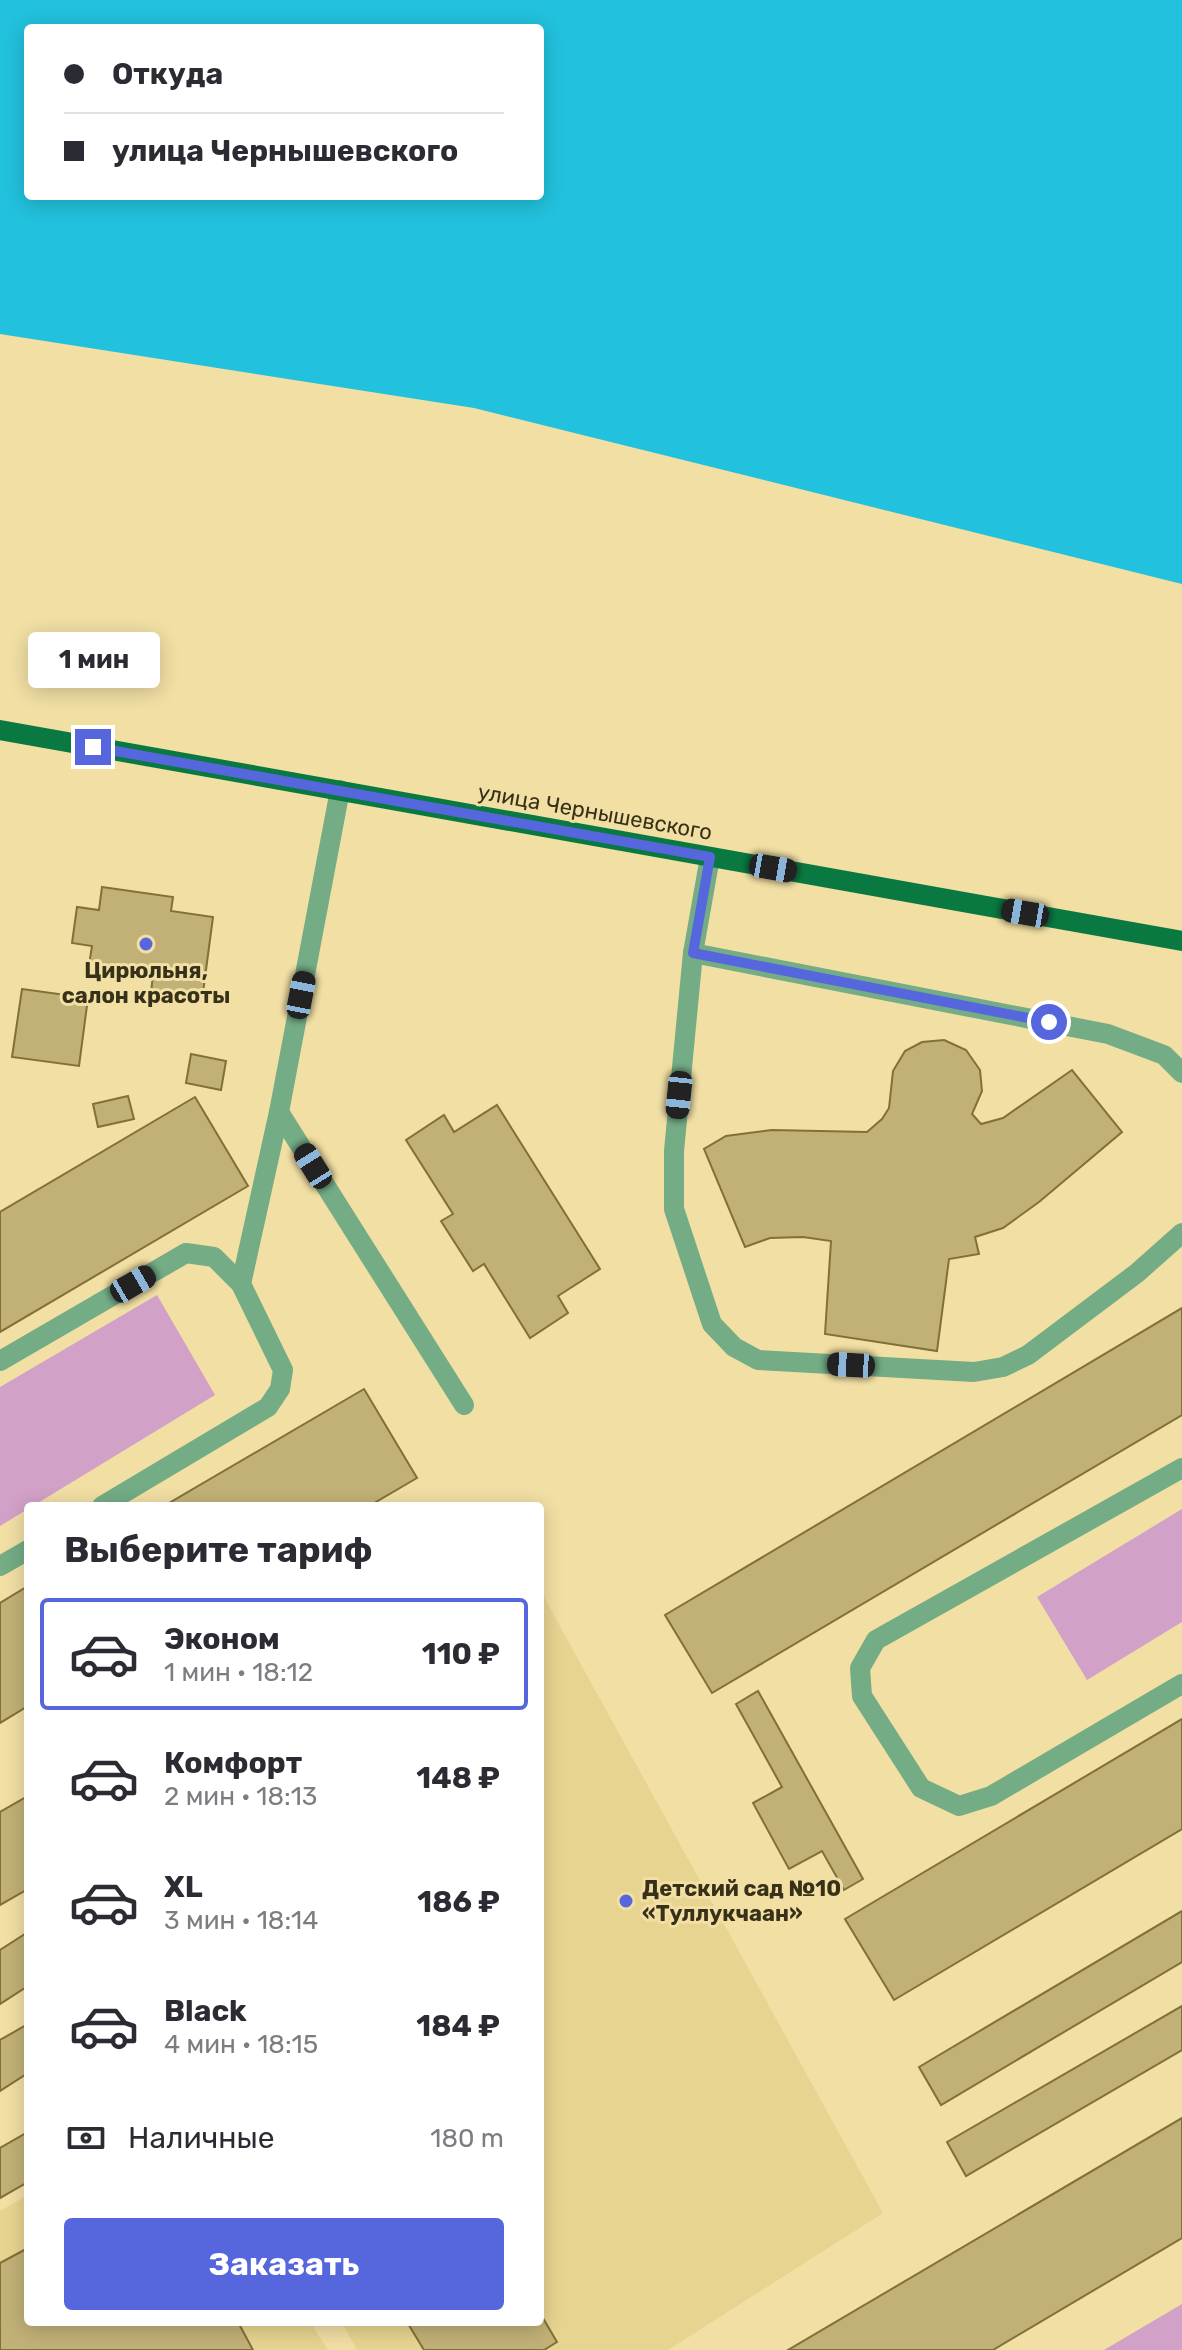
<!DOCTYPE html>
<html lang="ru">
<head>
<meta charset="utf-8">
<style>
  body { margin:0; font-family:Rubik,sans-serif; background:#f7f7f7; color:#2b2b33; height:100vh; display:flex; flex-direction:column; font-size:30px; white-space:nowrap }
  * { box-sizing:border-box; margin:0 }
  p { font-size:26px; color:#7c7c81 }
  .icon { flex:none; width:44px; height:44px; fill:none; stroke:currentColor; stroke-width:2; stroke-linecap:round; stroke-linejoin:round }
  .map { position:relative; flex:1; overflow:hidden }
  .sheet { position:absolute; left:24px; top:1502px; width:520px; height:824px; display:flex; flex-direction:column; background:#fff; border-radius:8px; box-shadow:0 4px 20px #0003 }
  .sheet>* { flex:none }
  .top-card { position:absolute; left:24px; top:24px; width:520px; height:176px; border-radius:8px; box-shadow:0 4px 20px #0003; display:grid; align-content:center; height:176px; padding:0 40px; background:#fff }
  .end { position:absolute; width:36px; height:36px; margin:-18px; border:10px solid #5666dc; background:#fff; box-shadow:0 0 0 4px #fff }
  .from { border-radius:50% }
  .bubble { position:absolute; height:56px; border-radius:8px; background:#fff; box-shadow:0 4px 20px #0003; font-size:26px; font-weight:700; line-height:56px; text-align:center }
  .car { position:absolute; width:24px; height:48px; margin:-24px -12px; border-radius:10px; box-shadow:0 0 6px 2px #0007; background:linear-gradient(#222 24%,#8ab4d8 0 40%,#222 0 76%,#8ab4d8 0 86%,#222 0) }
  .top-card b { display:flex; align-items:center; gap:28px; height:76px; font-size:30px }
  .top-card b+b { border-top:2px solid #e1e1e2 }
  .top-card i { width:20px; height:20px; background:#2b2b33 }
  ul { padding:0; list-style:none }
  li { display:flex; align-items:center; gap:24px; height:112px; margin:0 16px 12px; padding:0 24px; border:4px solid transparent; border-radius:8px }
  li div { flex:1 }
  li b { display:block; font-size:30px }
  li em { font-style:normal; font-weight:700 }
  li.on { border-color:#5666dc }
  li>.icon { width:72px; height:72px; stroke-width:1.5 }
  h2 { padding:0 40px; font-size:36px; line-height:96px }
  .pay { display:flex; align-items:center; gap:20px; height:88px; padding:0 40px; font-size:30px }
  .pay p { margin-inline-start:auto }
  .button { display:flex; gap:16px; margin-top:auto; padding:16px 40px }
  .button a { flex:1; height:92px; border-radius:8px; background:#5666dc; color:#fff; font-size:32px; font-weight:700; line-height:92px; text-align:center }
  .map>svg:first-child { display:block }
  .built { fill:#e8d491 }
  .green { fill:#d2a1c8 }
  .water { fill:#22c1dd; fill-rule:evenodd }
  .building { fill:#c2b177; stroke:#817038; stroke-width:2 }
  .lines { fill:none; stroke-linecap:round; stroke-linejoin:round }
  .minor { stroke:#73ac85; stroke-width:20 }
  .major { stroke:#0a7941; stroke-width:20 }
  .route { stroke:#5666dc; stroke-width:10 }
  .poi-dot { fill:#5666dc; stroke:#f1dfa4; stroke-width:3 }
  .labels { text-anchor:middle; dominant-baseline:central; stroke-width:6; stroke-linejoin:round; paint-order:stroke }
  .street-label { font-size:22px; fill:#383119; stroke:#f1dfa4 }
  .poi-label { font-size:22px; font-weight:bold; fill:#383119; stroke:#f1dfa4 }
</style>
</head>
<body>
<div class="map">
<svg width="1182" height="2350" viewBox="0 0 1182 2350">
  <rect width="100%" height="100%" fill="#f1dfa4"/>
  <g class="built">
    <polygon points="540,1590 883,2213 668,2350 357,2350 342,2322 540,2322"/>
    <polygon points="28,2195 28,2322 310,2322 328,2350 0,2350 0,2211"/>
  </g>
  <g class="green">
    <polygon points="157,1295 215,1395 0,1526 0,1387"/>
    <polygon points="1182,1509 1182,1622 1087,1680 1037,1597"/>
    <polygon points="1182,2304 1182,2350 1104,2350"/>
  </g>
  <path class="water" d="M 0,0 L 1182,0 L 1182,584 L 474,408 L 0,334 ZM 28,28 L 540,28 L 540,196 L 28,196 Z"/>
  <g class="building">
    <polygon points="102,887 173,897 171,911 213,917 202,1000 151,993 153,974 89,965 92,946 72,943 77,907 99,910"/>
    <polygon points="22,989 88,998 79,1066 12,1057"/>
    <polygon points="944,1040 966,1050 980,1070 982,1091 972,1114 981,1124 1003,1118 1072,1070 1122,1132 1039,1202 1003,1228 975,1237 979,1254 949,1259 937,1351 825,1334 831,1241 803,1237 770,1238 745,1247 704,1149 726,1136 772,1130 867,1132 882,1119 889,1108 893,1071 905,1051 922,1042"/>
    <polygon points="191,1054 226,1061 221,1090 186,1083"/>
    <polygon points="128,1096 134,1119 98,1127 93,1104"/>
    <polygon points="195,1097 248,1186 0,1332 0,1212"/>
    <polygon points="497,1105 600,1269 558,1296 568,1313 530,1338 484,1264 473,1271 441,1221 453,1214 406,1140 444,1115 454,1132"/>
    <polygon points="1182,1308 1182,1415 712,1693 665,1615"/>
    <polygon points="364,1389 417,1478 369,1506 164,1506"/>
    <polygon points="28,1586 28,1706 0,1723 0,1603"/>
    <polygon points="758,1691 863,1879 844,1890 822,1851 789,1869 753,1803 782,1787 736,1704"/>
    <polygon points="1182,1719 1182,1829 894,2000 845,1919"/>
    <polygon points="28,1796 28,1889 0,1905 0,1812"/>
    <polygon points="1182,1911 1182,1962 941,2105 919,2067"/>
    <polygon points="28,1932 28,1986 0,2004 0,1950"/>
    <polygon points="1182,2006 1182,2050 966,2176 947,2142"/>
    <polygon points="28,2024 28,2073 0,2091 0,2040"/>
    <polygon points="1182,2118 1182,2238 993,2350 788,2350"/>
    <polygon points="28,2132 28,2182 0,2198 0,2148"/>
    <polygon points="28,2248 28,2322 238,2322 253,2350 0,2350 0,2263"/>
    <polygon points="540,2313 557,2342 544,2350 424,2350 407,2322 540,2322"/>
  </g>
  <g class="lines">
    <g class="minor">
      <polyline points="693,953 710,857"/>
      <polyline points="1182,1073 1164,1055 1108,1034 693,953 674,1151 674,1209 712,1324 734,1347 758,1360 974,1372 1003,1367 1028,1355 1137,1273 1182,1233"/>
      <polyline points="279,1112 464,1405"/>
      <polyline points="241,1284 279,1112 340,790"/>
      <polyline points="0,1361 186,1253 214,1257 241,1284 283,1370 280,1389 268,1407 102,1506"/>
      <polyline points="1182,1468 876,1640 860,1668 862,1696 921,1788 959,1806 991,1796 1182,1684"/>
      <polyline points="0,1566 28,1550"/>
    </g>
    <polyline class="major" points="0,730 1182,941"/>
  </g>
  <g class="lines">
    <polyline class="route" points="93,747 710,857 693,953 1049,1022"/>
  </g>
  <g class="poi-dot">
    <circle cx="146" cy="944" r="8"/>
    <circle cx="626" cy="1901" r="8"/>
  </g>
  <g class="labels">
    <g class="street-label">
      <text transform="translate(595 812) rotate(10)">улица Чернышевского</text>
    </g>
    <g class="poi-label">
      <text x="146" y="970">Цирюльня,<tspan x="146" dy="25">салон красоты</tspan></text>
      <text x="642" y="1888" text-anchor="start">Детский сад №10<tspan x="642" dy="25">«Туллукчаан»</tspan></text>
    </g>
  </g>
</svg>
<i class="end from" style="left:1049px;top:1022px"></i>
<i class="end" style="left:93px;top:747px"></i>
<div class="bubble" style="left:28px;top:632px;width:132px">1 мин</div>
<i class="car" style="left:773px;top:868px;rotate:100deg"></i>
<i class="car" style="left:1025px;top:913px;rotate:280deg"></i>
<i class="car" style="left:301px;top:995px;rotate:11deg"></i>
<i class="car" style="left:679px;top:1095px;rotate:186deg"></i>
<i class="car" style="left:313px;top:1166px;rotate:328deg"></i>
<i class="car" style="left:133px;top:1284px;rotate:60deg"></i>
<i class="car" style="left:851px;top:1365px;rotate:273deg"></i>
<div class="top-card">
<b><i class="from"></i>Откуда</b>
<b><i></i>улица Чернышевского</b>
</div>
<section class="sheet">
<h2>Выберите тариф</h2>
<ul>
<li class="on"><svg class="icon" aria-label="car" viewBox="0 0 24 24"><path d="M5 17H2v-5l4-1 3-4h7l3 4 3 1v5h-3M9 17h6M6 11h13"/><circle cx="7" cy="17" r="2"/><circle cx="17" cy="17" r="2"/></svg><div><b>Эконом</b><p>1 мин · 18:12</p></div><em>110 ₽</em></li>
<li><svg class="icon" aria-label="car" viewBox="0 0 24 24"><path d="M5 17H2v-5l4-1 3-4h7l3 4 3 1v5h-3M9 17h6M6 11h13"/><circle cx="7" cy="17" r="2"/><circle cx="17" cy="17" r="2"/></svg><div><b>Комфорт</b><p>2 мин · 18:13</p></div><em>148 ₽</em></li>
<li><svg class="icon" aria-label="car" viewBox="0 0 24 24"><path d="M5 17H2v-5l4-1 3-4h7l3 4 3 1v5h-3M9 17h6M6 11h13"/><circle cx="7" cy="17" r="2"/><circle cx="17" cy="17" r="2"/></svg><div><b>XL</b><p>3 мин · 18:14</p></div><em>186 ₽</em></li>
<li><svg class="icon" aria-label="car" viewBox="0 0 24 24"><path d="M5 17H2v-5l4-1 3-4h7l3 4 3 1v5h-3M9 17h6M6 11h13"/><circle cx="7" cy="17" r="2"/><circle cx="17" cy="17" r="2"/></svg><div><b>Black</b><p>4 мин · 18:15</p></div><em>184 ₽</em></li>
</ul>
<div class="pay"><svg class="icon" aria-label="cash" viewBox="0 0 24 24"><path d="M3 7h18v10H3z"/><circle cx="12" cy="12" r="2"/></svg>Наличные<p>180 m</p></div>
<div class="button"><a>Заказать</a></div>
</section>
</div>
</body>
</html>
